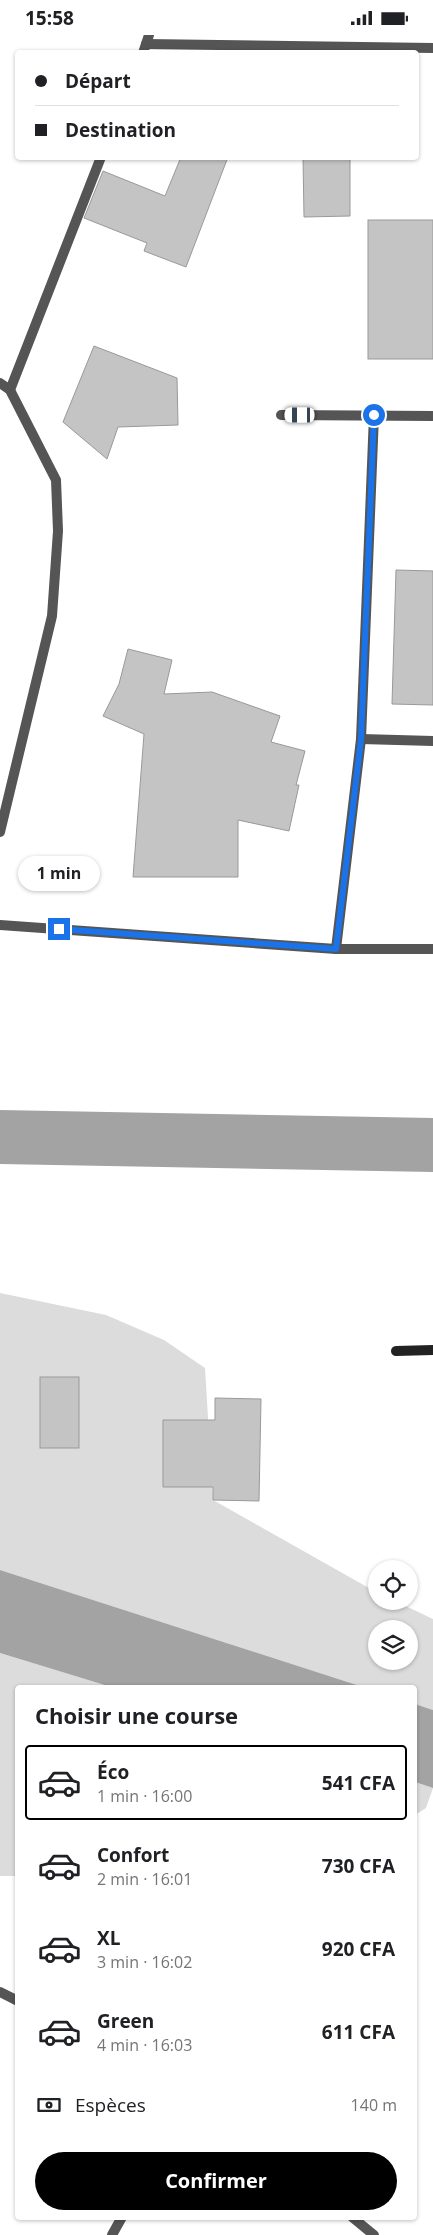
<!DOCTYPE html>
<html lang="fr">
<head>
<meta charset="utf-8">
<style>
  body { margin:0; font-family:"Open Sans",sans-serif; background:#f2f2f2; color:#202124; height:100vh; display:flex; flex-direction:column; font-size:19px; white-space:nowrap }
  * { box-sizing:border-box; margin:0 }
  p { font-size:16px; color:#757577 }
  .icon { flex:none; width:28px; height:28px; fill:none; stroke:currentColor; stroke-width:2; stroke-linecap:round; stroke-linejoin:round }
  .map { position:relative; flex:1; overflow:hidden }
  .side { position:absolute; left:15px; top:1650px; width:402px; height:535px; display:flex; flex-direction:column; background:#fff; border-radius:5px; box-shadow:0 1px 4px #0004 }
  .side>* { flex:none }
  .hud { position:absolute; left:15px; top:15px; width:404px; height:110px; border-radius:5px; box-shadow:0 1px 4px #0004; display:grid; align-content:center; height:110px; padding:0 20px; background:#fff }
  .controls { position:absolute; left:368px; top:1525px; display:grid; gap:10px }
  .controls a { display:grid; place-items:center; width:50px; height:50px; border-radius:50%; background:#fff; box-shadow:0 1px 4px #0004; font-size:25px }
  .end { position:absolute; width:22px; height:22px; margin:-11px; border:6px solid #1a73e8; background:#fff; box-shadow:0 0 0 2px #fff }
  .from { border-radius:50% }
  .bubble { position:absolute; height:35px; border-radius:18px; background:#fff; box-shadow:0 1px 4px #0004; font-size:16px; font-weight:700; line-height:35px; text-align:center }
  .car { position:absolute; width:15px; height:30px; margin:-15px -8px; border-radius:6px; box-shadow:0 0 4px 1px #0007; background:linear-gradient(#fff 24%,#345 0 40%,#fff 0 76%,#345 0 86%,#fff 0) }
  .hud b { display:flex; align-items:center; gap:18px; height:48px; font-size:19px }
  .hud b+b { border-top:1px solid #e0e0e0 }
  .hud i { width:12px; height:12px; background:#202124 }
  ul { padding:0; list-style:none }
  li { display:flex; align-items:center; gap:15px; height:75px; margin:0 10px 8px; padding:0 10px; border:2px solid transparent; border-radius:5px }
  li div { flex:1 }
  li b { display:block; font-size:19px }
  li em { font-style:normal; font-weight:700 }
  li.active { border-color:#000 }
  li>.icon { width:45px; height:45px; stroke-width:1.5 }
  h2 { padding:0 20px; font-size:22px; line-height:60px }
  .pay { display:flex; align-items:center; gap:12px; height:55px; padding:0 20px; font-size:19px }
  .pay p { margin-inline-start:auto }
  .cta { display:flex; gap:10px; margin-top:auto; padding:10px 20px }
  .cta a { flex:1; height:58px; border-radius:30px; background:#000; color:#fff; font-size:20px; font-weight:700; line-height:58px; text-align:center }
  .status { display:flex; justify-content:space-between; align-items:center; height:35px; padding:0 25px; background:#fff; direction:ltr }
  .status svg { height:14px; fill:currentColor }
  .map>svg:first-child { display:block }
  .green { fill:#dcdcdc; fill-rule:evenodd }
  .water { fill:#a3a3a3 }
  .building { fill:#c4c4c4; stroke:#999 }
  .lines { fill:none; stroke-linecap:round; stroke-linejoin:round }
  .street { stroke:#555; stroke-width:10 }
  .secondary { stroke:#222; stroke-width:10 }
  .route { stroke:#1a73e8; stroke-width:6 }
</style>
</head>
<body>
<div class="status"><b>15:58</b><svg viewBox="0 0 49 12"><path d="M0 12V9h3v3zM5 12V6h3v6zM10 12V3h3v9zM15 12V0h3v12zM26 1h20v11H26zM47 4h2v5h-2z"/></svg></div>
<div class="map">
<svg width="433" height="2200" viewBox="0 0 433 2200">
  <rect width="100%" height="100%" fill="#fff"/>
  <g class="green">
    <path d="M 0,1258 L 106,1280 L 164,1305 L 205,1333 L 213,1465 L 376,1557 L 376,1566 L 395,1566 L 433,1584 L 433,1675 L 415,1669 L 415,1652 L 363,1652 L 0,1535 ZM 376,1594 L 409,1594 L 409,1626 L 376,1626 Z"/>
    <polygon points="0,1618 111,1652 18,1652 17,1841 0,1841"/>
    <polygon points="415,1747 433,1753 426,1773 415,1780"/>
  </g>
  <g class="water">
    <polygon points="0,1075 433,1083 433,1137 0,1129"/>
    <polygon points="0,1535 363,1652 111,1652 0,1618"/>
    <polygon points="415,1669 433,1675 433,1753 415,1747"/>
  </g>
  <g class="building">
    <polygon points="181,122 228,122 186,232 144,216 147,208 84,183 103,136 165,161"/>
    <polygon points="303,122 350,122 350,181 304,182"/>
    <rect x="368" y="185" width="65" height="139"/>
    <polygon points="94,311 177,343 178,390 118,392 107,424 63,387"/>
    <polygon points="396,535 433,536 433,670 392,669"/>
    <polygon points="128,614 172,625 164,659 212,657 280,681 271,707 305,716 296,750 299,750 289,796 238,785 238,842 133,842 144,699 103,681 119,649"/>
    <rect x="40" y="1342" width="39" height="71"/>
    <polygon points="215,1363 261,1364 259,1466 213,1465 213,1452 163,1452 163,1385 215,1385"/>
  </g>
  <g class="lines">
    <g class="street">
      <polyline points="146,9 433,13"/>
      <polyline points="143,18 149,0"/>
      <polyline points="0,348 10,355 56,445 58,496 52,581 0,797"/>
      <polyline points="10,355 101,122"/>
      <polyline points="281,380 433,381"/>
      <polyline points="361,704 433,706"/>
      <polyline points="0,890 336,914 433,914"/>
      <polyline points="336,914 361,704 374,380"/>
      <polyline points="0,1957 18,1966"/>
      <polyline points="352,2182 374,2200"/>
      <polyline points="112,2200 122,2182"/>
    </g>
    <polyline class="secondary" points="396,1316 433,1315"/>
  </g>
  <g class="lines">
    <polyline class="route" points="59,894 336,914 361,704 374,380"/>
  </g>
</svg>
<div class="controls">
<a><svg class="icon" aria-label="locate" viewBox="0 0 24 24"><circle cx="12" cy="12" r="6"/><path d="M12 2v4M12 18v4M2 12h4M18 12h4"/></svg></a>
<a><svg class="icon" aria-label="layers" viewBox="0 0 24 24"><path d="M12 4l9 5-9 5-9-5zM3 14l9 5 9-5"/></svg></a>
</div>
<i class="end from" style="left:374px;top:380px"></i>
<i class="end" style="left:59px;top:894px"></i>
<div class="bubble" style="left:18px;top:821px;width:82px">1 min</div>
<i class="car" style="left:300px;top:380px;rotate:270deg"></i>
<div class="hud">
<b><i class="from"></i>Départ</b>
<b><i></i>Destination</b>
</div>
<section class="side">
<h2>Choisir une course</h2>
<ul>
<li class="active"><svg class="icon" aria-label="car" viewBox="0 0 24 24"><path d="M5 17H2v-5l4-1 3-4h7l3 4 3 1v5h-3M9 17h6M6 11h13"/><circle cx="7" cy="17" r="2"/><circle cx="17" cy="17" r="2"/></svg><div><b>Éco</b><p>1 min · 16:00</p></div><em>541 CFA</em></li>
<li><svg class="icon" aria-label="car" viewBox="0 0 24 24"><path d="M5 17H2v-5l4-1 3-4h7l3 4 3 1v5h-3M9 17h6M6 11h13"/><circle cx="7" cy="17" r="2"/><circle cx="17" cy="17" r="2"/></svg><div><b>Confort</b><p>2 min · 16:01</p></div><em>730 CFA</em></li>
<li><svg class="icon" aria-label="car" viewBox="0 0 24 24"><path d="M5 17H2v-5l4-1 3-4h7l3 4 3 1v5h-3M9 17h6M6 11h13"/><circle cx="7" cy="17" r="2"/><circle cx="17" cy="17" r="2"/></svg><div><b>XL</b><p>3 min · 16:02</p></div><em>920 CFA</em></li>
<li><svg class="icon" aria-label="car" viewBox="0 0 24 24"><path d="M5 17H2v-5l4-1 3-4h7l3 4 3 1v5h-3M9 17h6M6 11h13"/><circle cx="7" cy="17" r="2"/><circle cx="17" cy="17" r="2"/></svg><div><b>Green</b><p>4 min · 16:03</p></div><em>611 CFA</em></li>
</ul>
<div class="pay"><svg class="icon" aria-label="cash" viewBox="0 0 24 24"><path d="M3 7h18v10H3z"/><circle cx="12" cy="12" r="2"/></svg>Espèces<p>140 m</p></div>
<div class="cta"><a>Confirmer</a></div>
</section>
</div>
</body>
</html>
